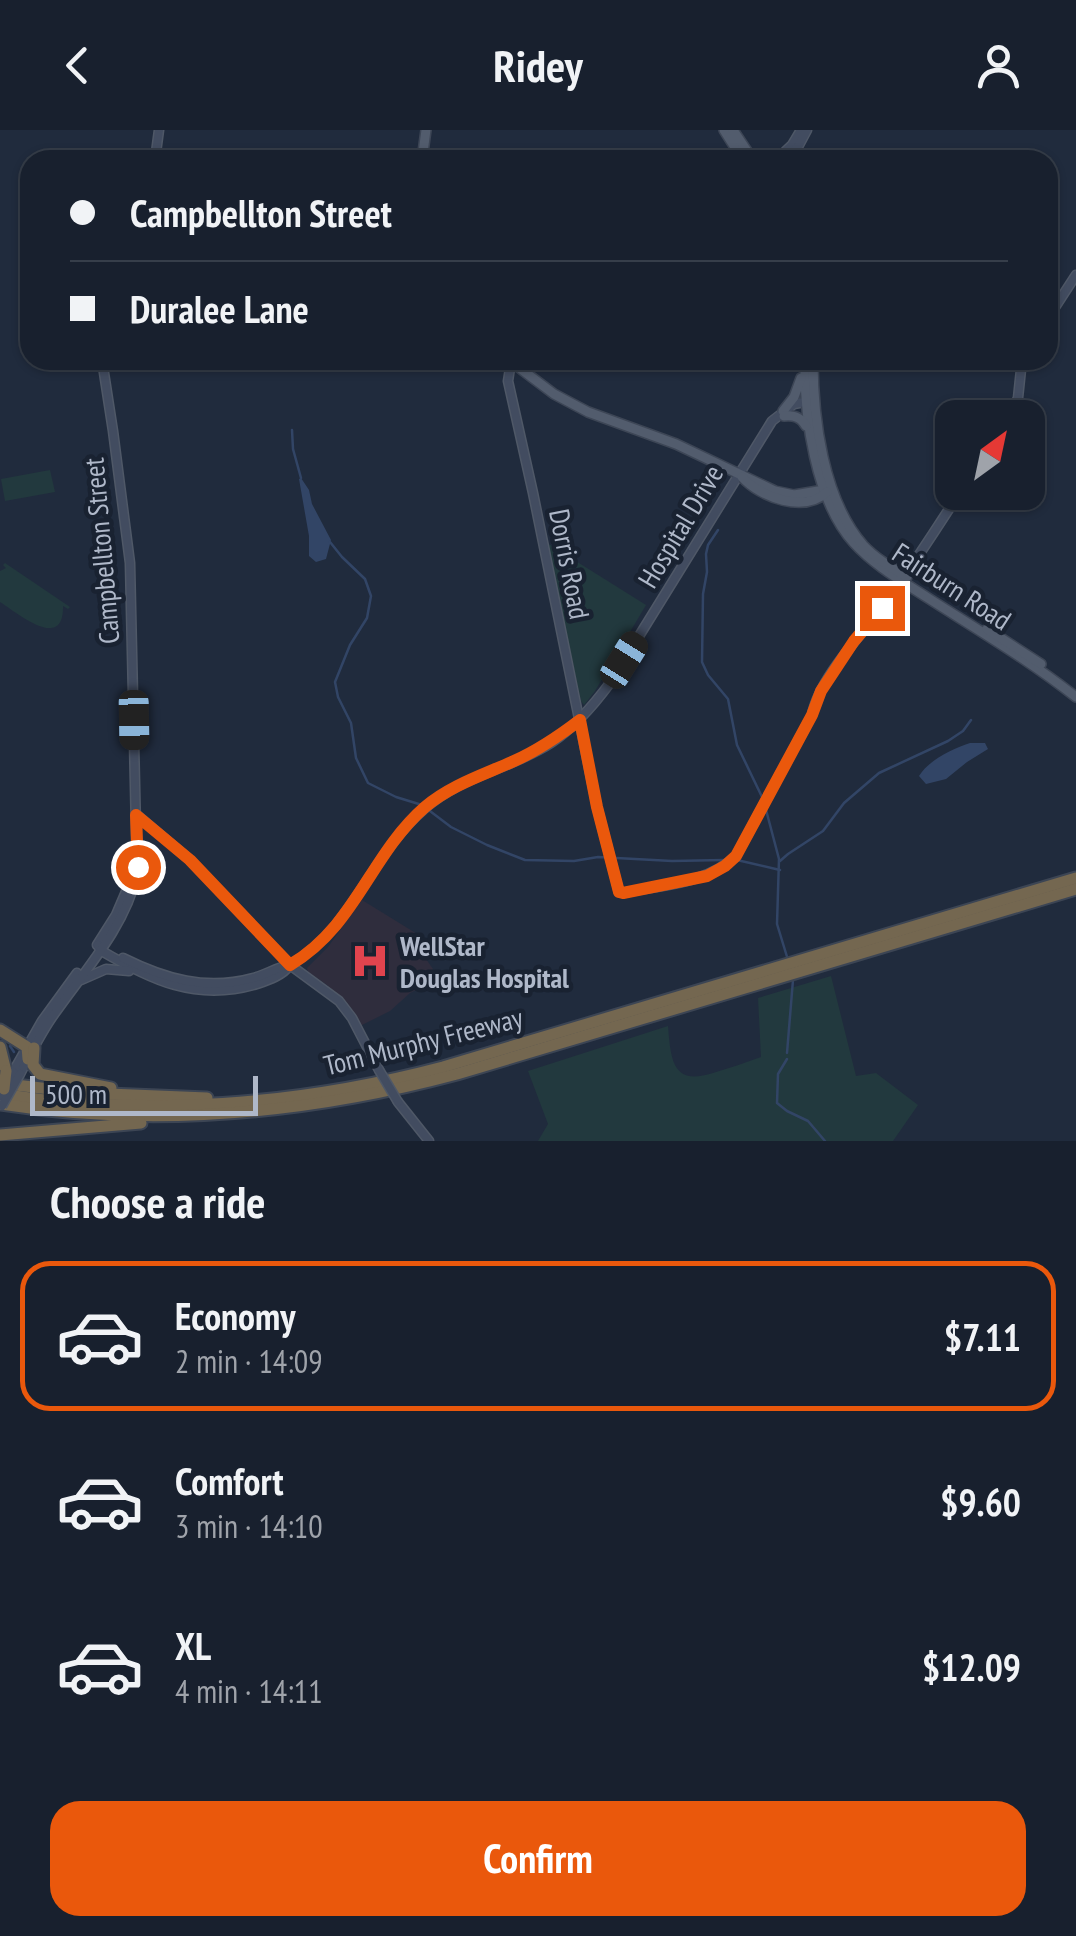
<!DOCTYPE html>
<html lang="en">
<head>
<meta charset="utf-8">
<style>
  body { margin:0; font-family:"PT Sans Narrow",sans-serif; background:#252d3a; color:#f1f3f6; height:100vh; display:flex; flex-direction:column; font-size:38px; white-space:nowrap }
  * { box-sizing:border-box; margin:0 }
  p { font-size:32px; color:#9fa3aa }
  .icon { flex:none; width:55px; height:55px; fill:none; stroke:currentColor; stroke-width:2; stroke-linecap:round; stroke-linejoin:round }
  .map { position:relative; height:1011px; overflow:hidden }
  .panel { display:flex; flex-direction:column; background:#18202e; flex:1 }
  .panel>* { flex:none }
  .guide { position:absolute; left:20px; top:20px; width:1038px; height:220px; border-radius:30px; box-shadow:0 2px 8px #0004,0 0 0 2px #363e4a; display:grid; align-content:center; height:220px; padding:0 50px; background:#18202e }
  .needle { width:65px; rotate:33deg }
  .buttons { position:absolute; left:935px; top:270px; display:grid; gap:20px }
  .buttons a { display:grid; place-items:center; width:110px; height:110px; border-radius:20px; background:#18202e; box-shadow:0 2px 8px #0004,0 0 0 2px #363e4a; font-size:50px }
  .scale { position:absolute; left:30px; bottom:25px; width:228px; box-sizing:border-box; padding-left:10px; border:5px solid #afb8c9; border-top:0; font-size:28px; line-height:35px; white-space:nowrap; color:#afb8c9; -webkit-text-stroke:8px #192231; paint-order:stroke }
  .end { position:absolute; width:45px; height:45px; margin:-22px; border:12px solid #ea580c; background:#fff; box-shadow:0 0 0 5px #fff }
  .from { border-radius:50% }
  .car { position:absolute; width:30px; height:60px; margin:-30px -15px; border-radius:12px; box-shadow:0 0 8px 2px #0007; background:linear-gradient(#222 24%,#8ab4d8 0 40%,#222 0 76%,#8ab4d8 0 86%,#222 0) }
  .guide b { display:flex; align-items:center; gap:35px; height:95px; font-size:38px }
  .guide b+b { border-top:2px solid #363e4a }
  .guide i { width:25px; height:25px; background:#f1f3f6 }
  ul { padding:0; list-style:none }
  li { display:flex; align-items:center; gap:30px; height:150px; margin:0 20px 15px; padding:0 30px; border:5px solid transparent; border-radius:30px }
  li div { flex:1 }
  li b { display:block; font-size:38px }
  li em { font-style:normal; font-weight:800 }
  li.current { border-color:#ea580c }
  li>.icon { width:90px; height:90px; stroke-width:1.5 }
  h2 { padding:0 50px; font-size:45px; line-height:120px }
  .primary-button { display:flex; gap:20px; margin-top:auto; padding:20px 50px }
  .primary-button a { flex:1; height:115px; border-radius:30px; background:#ea580c; color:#fff; font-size:40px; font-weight:800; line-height:115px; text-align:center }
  header { display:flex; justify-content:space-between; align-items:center; height:130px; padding:0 50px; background:#18202e; font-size:45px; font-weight:800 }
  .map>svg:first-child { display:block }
  .medical { fill:#2f2d3d }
  .green { fill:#22393e }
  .water { fill:#324566 }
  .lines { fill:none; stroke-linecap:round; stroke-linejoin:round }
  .stream { stroke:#324566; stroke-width:2.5 }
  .secondary-casing { stroke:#4f5867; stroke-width:11 }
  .primary-casing { stroke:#3d4656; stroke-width:12 }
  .highway-casing { stroke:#3c4554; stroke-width:15 }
  .secondary { stroke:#424c60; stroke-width:8 }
  .primary { stroke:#525c6d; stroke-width:9 }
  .highway { stroke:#746750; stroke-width:11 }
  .secondary-bridge-casing { stroke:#4f5867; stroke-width:11; stroke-linecap:butt }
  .highway-bridge-casing { stroke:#3c4554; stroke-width:15; stroke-linecap:butt }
  .secondary-bridge { stroke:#424c60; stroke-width:8 }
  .highway-bridge { stroke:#746750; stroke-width:11 }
  .route { stroke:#ea580c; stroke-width:12 }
  .labels { text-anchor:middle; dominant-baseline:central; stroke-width:9; stroke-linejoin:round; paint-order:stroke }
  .street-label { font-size:28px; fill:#afb8c9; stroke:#192231 }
  .poi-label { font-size:28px; font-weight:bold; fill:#afb8c9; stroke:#192231; text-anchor:start }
</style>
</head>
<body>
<header><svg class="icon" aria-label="back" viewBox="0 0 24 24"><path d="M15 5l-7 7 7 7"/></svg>Ridey<svg class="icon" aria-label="person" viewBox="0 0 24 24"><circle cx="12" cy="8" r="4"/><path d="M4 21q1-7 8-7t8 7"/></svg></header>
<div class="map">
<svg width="1076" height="1011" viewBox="0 0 1076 1011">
  <rect width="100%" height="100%" fill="#202b3d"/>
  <polygon class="medical" points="362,770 435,815 426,829 433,839 418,859 410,863 390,881 360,896 340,869 327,855 308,842 307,838 328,817"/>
  <g class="green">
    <polygon points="50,340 55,362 5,371 1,349"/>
    <polygon points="547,413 646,475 595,561 584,575 581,571"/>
    <path d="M 5,433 L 70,477 L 68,479 L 63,476 C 64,523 16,482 0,472 L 0,441 L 6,438 L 3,435 Z"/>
    <path d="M 831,846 L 856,946 L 876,943 L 918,975 L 893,1011 L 538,1011 L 548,994 L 528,941 L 668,896 C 671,930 672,956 713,943 C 729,938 745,933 761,927 L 758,868 Z"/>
  </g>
  <g class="water">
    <polygon points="301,348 309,360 312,374 331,410 326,429 316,432 309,426 309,406 299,349"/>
    <path d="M 970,613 L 985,613 L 988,619 L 967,632 L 946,649 L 926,654 L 919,646 C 929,630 952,619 970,613 Z"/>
  </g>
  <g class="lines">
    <g class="stream">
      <polyline points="292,300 293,319 301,348"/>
      <polyline points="718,400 708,415 706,424 707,442 703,464 702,532 708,545 728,569 737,615 763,669"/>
      <polyline points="330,412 342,427 365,449 371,466 367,488 350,515 335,552 338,567 351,593 356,628 368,653 396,667 422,675 451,697 487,715 525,730 574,731 598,727 672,731 724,730"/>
      <polyline points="765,676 779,729 777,794 788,830"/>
      <polyline points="737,730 780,740"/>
      <polyline points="780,731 788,724 823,701 844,673 879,643 948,611 963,601 971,590"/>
      <polyline points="10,916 14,922"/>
      <polyline points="787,923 793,850"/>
      <polyline points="787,929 778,944 777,973 787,981 808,991 825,1011"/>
    </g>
    <g class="secondary-casing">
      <g id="secondary">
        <polyline points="155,30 159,0"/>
        <polyline points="776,30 792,15 801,0"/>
        <polyline points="786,30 799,15 807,0"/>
        <polyline points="1048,188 1076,145"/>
        <polyline points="511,232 508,251 533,363 597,677 619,762"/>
        <polyline points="1009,288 1018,268 1022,230"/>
        <polyline points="137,685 190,730 290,835 339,871 352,888 379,940"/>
        <path d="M 619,762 L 623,763 C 661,755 707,754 736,726 L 812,585 C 820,545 866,501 890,467 C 914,433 937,398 960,362"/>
        <polyline points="97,815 116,785 128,757"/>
        <path d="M 98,815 L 100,820 C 151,850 196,872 257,854 C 269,850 283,845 290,835 C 355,796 369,727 423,680 C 460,646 511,639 551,613 C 575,597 593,576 610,553 L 772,291 L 794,274 L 810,271"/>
        <path d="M 123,828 C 165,849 206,861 253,848 C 266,845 277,837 290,835"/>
        <polyline points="81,850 106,839 129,841"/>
        <polyline points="13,942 42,891 77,843"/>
        <path d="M 20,944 C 31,923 41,902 55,883 C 86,839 125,797 137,744 L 130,433 L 113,301 L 102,230"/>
        <polyline points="398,972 429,1011"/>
      </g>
    </g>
    <g class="primary-casing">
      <g id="primary">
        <polyline points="724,0 743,30"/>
        <polyline points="733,0 753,30"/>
        <polyline points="422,30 426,0"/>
        <polyline points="509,230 554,264 588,282 676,314 775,361 794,365 818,361 826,362"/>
        <path d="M 805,230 C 804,286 815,370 854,413 C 875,436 902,451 928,468 C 978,500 1029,530 1076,567"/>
        <path d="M 813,230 C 813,288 823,369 863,415 C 875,428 892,438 907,447"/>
        <polyline points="783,281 794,267 801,248"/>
        <path d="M 784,286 C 794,285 801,287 806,296"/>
        <path d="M 742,347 C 761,368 804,383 827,362"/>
        <polyline points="987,499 1041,534"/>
      </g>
    </g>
    <g class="highway-casing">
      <g id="highway">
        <polyline points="0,900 27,917 28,929"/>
        <polyline points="0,917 6,941"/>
        <polyline points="34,918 33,935 40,944 111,958"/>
        <polyline points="7,954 84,963 207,968"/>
        <path d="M 0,964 C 147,987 299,975 443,937 L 1076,748"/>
        <path d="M 0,974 C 154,998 307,984 457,944 L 1076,759"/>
        <polyline points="0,1005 141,993"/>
      </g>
    </g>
    <use href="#secondary" class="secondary"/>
    <use href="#primary" class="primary"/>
    <use href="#highway" class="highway"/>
    <g class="secondary-bridge-casing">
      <g id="secondary-bridge">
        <polyline points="379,940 398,972"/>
        <polyline points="0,966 13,942"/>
        <polyline points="2,976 20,944"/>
      </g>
    </g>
    <g class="highway-bridge-casing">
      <polyline id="highway-bridge" points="4,959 6,941"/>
    </g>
    <use href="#secondary-bridge" class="secondary-bridge"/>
    <use href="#highway-bridge" class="highway-bridge"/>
  </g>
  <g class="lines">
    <path class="route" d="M 138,737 L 136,685 L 190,730 L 290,835 C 356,796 370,725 425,677 C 451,655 483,645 514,631 C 539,620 559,606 580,590 L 597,677 L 619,762 L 623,763 L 707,746 L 725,736 L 736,726 L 812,585 L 821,561 L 854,511 L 882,478"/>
  </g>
  <defs>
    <g id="hospital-bare" transform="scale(3)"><path d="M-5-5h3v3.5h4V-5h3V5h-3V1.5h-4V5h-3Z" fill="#e0444e" stroke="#192231" stroke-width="2.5" paint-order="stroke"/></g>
  </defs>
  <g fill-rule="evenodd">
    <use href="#hospital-bare" x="370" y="831"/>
  </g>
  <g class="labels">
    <g class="street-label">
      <text transform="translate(680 396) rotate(-59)">Hospital Drive</text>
      <text transform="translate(101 421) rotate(-95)">Campbellton Street</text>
      <text transform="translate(570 434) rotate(79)">Dorris Road</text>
      <text transform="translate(952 456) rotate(33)">Fairburn Road</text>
      <text transform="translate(423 911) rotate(-14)">Tom Murphy Freeway</text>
    </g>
    <g class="poi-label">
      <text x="400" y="815">WellStar<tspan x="400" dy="32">Douglas Hospital</tspan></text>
    </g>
  </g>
</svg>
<div class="buttons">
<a><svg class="needle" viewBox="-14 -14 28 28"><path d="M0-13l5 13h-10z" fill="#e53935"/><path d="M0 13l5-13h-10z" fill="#9fa3aa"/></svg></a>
</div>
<div class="scale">500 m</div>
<i class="end from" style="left:138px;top:737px"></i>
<i class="end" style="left:882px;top:478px"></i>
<i class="car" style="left:624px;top:530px;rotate:32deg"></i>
<i class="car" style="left:134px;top:590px;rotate:179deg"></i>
<div class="guide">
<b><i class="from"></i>Campbellton Street</b>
<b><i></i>Duralee Lane</b>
</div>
</div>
<section class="panel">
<h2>Choose a ride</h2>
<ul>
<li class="current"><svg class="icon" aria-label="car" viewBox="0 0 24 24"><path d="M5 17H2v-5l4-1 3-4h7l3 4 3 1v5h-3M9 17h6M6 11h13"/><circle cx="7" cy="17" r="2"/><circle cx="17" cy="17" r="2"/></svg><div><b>Economy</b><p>2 min · 14:09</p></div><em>$7.11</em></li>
<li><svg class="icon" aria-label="car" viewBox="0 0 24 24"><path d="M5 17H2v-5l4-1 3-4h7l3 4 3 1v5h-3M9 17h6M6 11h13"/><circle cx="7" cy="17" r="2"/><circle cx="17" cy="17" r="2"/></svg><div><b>Comfort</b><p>3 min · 14:10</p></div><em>$9.60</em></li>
<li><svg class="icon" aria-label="car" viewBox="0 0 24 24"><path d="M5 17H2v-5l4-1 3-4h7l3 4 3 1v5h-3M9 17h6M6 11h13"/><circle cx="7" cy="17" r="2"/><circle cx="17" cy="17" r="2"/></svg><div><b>XL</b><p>4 min · 14:11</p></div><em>$12.09</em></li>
</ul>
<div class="primary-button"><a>Confirm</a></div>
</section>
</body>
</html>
